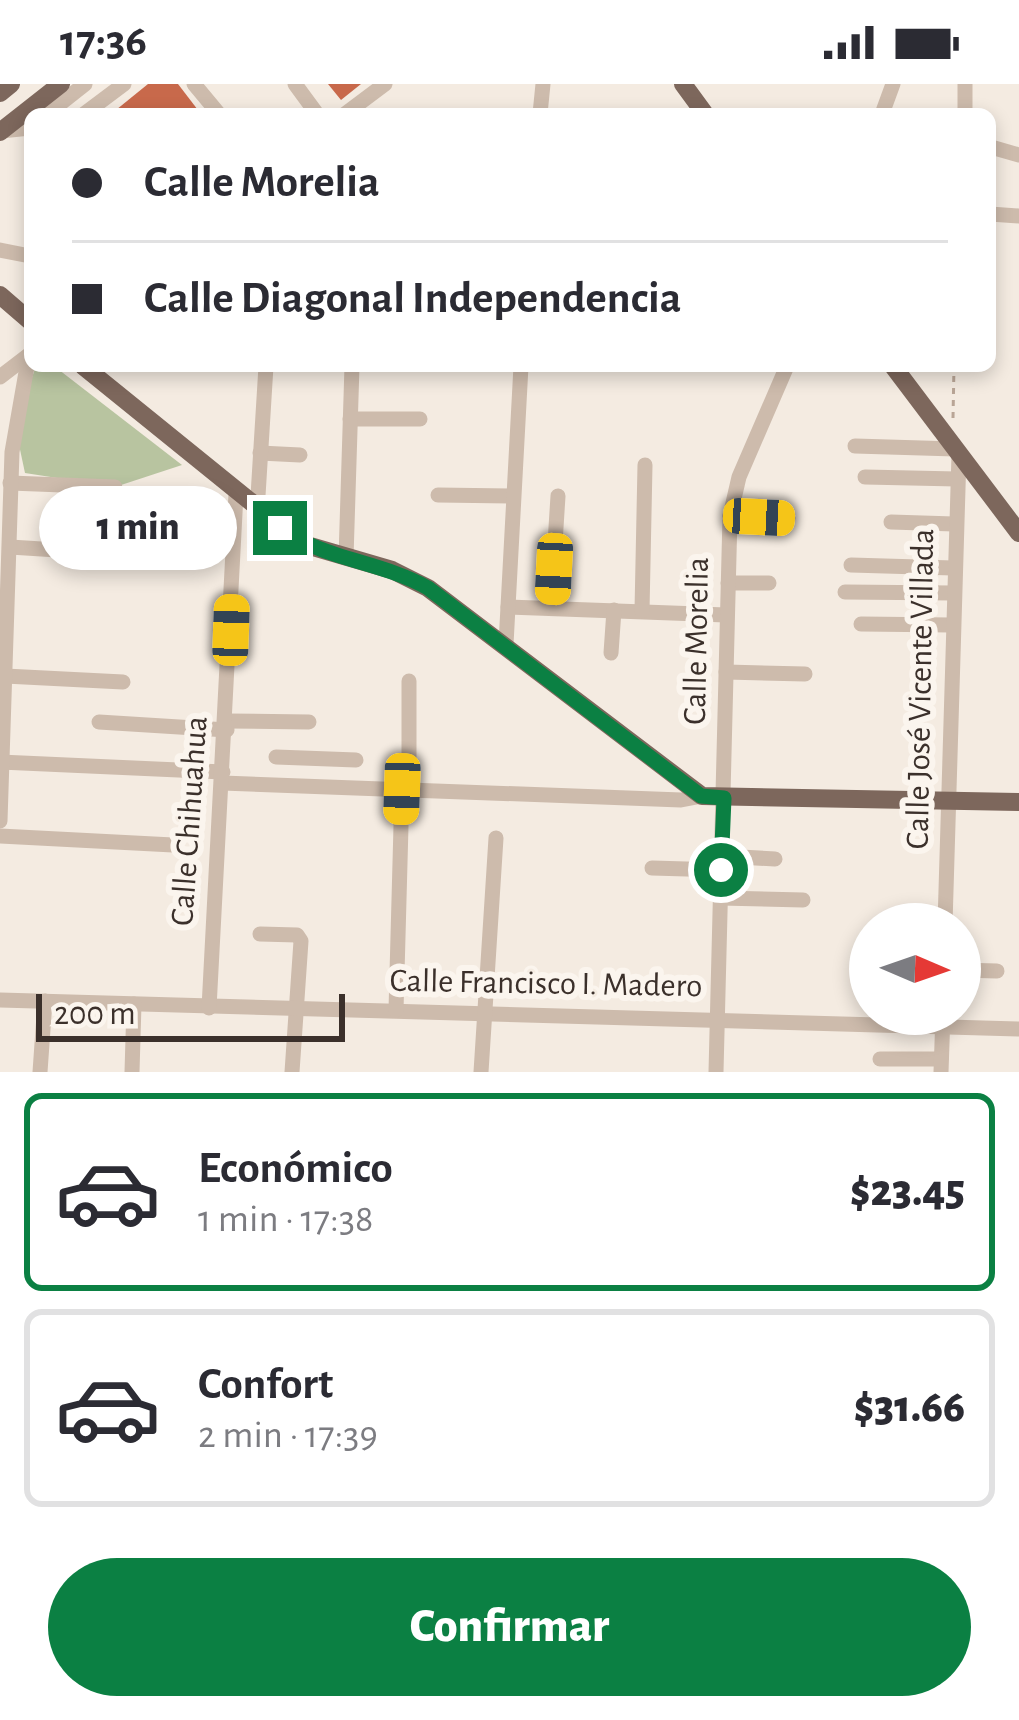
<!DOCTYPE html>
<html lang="es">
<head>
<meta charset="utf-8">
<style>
  body { margin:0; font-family:"Alegreya Sans",sans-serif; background:#f7f7f7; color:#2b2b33; height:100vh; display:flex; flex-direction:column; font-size:45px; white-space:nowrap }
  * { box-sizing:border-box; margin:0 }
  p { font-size:39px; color:#7c7c81 }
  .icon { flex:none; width:66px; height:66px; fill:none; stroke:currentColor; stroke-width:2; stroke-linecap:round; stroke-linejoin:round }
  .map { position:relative; height:988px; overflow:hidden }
  .sheet { display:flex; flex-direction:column; background:#fff; flex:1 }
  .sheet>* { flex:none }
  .banner { position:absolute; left:24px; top:24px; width:972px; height:264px; border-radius:18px; box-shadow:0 6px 18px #0003; display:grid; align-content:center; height:264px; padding:0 48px; background:#fff }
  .needle { width:78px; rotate:92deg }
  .fabs { position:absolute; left:849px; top:819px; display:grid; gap:24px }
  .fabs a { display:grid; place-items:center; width:132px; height:132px; border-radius:50%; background:#fff; box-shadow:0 6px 18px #0003; font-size:60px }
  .scale { position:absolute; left:36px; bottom:30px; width:309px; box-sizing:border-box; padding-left:12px; border:6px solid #3b302b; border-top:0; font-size:33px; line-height:42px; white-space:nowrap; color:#3b302b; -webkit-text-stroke:9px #fbf5ee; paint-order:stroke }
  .end { position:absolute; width:54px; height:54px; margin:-27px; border:15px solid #0b8043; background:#fff; box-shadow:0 0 0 6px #fff }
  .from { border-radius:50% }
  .bubble { position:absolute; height:84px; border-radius:42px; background:#fff; box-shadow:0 6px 18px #0003; font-size:39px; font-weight:800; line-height:84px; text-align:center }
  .car { position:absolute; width:36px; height:72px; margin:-36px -18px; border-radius:15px; box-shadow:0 0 9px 3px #0007; background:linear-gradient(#f5c518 24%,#345 0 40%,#f5c518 0 76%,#345 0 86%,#f5c518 0) }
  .banner b { display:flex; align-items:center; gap:42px; height:114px; font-size:45px }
  .banner b+b { border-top:3px solid #e1e1e2 }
  .banner i { width:30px; height:30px; background:#2b2b33 }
  ul { padding:21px 0 0; list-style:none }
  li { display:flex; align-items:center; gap:36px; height:198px; margin:0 24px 18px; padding:0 24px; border:6px solid #e1e1e2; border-radius:18px }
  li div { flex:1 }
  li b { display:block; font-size:45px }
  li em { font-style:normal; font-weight:800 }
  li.current { border-color:#0b8043 }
  li>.icon { width:108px; height:108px; stroke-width:1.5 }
  .primary-button { display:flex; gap:24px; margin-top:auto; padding:24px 48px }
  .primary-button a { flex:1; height:138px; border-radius:72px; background:#0b8043; color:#fff; font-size:48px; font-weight:800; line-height:138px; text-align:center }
  .status { display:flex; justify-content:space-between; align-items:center; height:84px; padding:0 60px; background:#fff; direction:ltr }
  .status svg { height:33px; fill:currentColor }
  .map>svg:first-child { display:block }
  .green { fill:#b8c4a0 }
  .building { fill:#c8694b }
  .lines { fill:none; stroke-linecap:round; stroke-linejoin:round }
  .path { stroke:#b9a596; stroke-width:3; stroke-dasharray:6 6; stroke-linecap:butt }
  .minor { stroke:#cdbbac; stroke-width:15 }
  .major { stroke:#7d675c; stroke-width:18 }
  .route { stroke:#0b8043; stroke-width:15 }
  .labels { text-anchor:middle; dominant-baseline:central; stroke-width:12; stroke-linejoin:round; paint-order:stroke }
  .street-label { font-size:33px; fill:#3b302b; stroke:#fbf5ee }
</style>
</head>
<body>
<div class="status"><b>17:36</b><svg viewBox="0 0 49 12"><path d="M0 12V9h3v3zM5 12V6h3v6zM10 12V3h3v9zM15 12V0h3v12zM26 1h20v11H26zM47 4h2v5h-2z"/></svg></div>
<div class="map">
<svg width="1019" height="988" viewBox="0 0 1019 988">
  <rect width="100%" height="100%" fill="#f4ebe1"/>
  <polygon class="green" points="36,282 54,282 182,381 115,403 25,389 15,342"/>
  <g class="building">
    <polygon points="148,0 178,0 201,30 111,30"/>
    <polygon points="328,0 361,0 341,16"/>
  </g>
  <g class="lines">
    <polyline class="path" points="953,334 954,282"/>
    <g class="minor">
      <polyline points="194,0 219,30"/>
      <polyline points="295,0 317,30"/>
      <polyline points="47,30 85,0"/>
      <polyline points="84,30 124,0"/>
      <polyline points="345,30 385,0"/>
      <polyline points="540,30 543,0"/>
      <polyline points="882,30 893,0"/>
      <polyline points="965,30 965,0"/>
      <polyline points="1,47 30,44"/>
      <polyline points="991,63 1019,71"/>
      <polyline points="990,130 1019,132"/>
      <polyline points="0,166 30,172"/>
      <polyline points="0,293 30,270"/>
      <polyline points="350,335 420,335"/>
      <polyline points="855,362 955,365"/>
      <polyline points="260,369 300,371"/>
      <polyline points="865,393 957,395"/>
      <polyline points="10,399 115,403"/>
      <polyline points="438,411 513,412"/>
      <polyline points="257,428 266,282"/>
      <polyline points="730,432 788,434"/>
      <polyline points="891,438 954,440"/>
      <polyline points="10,463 183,474"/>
      <polyline points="346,474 352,282"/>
      <polyline points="851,481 953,484"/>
      <polyline points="728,499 769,499"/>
      <polyline points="845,508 952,509"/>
      <polyline points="551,522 558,412"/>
      <polyline points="508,523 726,531"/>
      <polyline points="642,527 645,381"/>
      <polyline points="861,540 951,541"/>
      <polyline points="506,560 521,282"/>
      <polyline points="611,569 614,526"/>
      <polyline points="726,588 805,590"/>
      <polyline points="5,592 123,598"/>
      <polyline points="409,597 409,705"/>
      <polyline points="227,637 309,638"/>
      <polyline points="99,638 227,646"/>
      <polyline points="276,673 356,676"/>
      <polyline points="0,678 223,688"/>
      <polyline points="222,699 681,716 702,712"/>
      <polyline points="0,737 12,368 29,271"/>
      <polyline points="0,752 173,761"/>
      <polyline points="722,772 775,775"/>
      <polyline points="652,784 721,786"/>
      <polyline points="720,814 803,816"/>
      <polyline points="945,840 959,371"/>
      <polyline points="260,850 297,851 301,857 292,988"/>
      <polyline points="866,876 870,877"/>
      <polyline points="960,886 997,887"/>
      <polyline points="0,916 1019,945"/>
      <polyline points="209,924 236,410"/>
      <polyline points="396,926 402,705"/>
      <polyline points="880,975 941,975"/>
      <polyline points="40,988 45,917"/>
      <polyline points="132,988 134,920"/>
      <polyline points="481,988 496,754"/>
      <polyline points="716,988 730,432 739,393 787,282"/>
      <polyline points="941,988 943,930"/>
    </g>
    <g class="major">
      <polyline points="683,0 705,30"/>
      <polyline points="0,9 11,0"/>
      <polyline points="0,48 61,0"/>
      <polyline points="0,211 30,237"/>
      <polyline points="83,282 303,460 392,486 428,504 702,712 1019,718"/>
      <polyline points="893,282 1019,449"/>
    </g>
  </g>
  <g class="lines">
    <path class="route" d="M 280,444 C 325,476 380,477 428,504 L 701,712 L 724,714 L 721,786"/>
  </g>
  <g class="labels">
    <g class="street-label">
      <text transform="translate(697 557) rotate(-89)">Calle Morelia</text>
      <text transform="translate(921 605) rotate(-89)">Calle José Vicente Villada</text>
      <text transform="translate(190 737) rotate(-86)">Calle Chihuahua</text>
      <text transform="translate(546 900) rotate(1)">Calle Francisco I. Madero</text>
    </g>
  </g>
</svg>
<div class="fabs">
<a><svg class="needle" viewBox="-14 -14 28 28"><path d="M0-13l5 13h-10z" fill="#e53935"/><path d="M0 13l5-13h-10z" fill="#7c7c81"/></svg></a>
</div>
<div class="scale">200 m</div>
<i class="end from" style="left:721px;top:786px"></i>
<i class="end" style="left:280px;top:444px"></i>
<div class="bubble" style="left:39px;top:402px;width:198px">1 min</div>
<i class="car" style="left:759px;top:433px;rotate:93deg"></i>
<i class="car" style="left:554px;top:485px;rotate:183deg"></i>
<i class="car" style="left:231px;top:546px;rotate:2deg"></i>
<i class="car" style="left:402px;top:705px;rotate:182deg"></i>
<div class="banner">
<b><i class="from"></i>Calle Morelia</b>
<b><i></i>Calle Diagonal Independencia</b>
</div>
</div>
<section class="sheet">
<ul>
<li class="current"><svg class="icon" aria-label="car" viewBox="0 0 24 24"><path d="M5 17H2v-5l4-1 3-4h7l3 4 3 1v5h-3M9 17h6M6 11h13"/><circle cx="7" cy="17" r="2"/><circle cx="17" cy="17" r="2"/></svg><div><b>Económico</b><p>1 min · 17:38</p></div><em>$23.45</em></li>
<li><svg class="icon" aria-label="car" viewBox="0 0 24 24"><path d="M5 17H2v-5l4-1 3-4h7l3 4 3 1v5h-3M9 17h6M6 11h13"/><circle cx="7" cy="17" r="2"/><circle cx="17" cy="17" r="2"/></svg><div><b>Confort</b><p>2 min · 17:39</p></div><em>$31.66</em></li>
</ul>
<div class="primary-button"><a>Confirmar</a></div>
</section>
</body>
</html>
